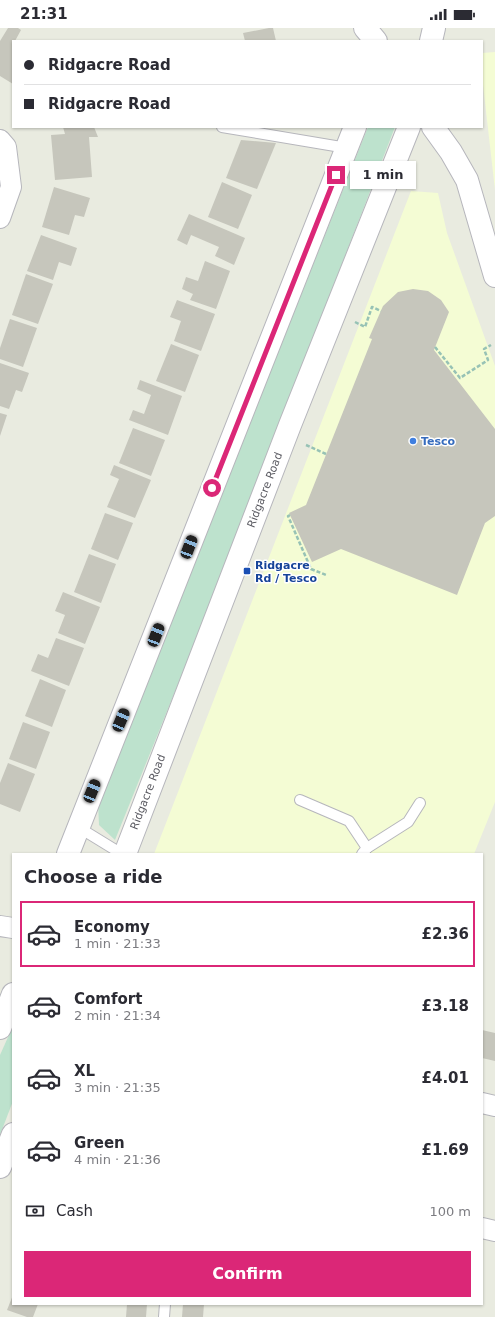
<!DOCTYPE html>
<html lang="en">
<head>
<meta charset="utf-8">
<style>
  body { margin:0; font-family:"DejaVu Sans",sans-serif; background:#f7f7f7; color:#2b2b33; height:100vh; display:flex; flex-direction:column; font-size:15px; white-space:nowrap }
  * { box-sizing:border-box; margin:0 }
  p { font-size:13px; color:#7c7c81 }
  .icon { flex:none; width:22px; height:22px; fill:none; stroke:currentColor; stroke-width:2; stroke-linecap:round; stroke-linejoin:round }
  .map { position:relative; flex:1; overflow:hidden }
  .sheet { position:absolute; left:12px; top:825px; width:471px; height:452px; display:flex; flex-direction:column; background:#fff; border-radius:0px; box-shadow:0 1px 3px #0004 }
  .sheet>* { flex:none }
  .hud { position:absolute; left:12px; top:12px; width:471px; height:88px; border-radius:0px; box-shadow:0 1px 3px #0004; display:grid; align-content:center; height:88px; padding:0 12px; background:#fff }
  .end { position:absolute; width:18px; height:18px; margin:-9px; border:5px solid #db2777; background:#fff; box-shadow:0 0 0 2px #fff }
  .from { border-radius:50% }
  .bubble { position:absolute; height:28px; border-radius:0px; background:#fff; box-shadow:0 1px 3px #0004; font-size:13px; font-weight:800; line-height:28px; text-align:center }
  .car { position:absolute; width:12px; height:24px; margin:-12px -6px; border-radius:5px; box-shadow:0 0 3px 1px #0007; background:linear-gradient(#222 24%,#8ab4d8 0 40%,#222 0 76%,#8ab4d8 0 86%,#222 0) }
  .hud b { display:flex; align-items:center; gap:14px; height:38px; font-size:15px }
  .hud b+b { border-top:1px solid #e1e1e2 }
  .hud i { width:10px; height:10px; background:#2b2b33 }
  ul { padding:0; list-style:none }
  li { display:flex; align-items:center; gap:12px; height:66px; margin:0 8px 6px; padding:0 4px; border:2px solid transparent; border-radius:0px }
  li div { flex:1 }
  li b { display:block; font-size:15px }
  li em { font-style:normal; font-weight:800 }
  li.current { border-color:#db2777 }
  li>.icon { width:36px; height:36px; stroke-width:1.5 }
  h2 { padding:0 12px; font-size:18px; line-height:48px }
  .pay { display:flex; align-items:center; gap:10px; height:44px; padding:0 12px; font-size:15px }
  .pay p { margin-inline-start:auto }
  .cta { display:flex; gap:8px; margin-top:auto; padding:8px 12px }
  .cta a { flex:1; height:46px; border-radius:0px; background:#db2777; color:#fff; font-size:16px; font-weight:800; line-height:46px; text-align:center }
  .status { display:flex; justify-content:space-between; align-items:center; height:28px; padding:0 20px; background:#fff; direction:ltr }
  .status svg { height:11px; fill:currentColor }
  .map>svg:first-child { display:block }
  .commercial { fill:#f4fcd4 }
  .green { fill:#bde2cd }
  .building { fill:#c6c6bc }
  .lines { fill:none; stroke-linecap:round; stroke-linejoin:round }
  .service-casing { stroke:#b6b6bc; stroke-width:12 }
  .minor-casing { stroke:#b6b6bc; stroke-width:22 }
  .tertiary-casing { stroke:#b6b6bc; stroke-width:24 }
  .path { stroke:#97c2b5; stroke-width:2.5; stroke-dasharray:4 2; stroke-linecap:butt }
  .service { stroke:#fff; stroke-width:10 }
  .minor { stroke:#fff; stroke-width:20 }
  .tertiary { stroke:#fff; stroke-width:22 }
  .route { stroke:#db2777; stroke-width:5 }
  .shop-dot { fill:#3f7fe0; stroke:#fff; stroke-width:1.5 }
  .transit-dot { fill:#1a4fb4; stroke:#fff; stroke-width:1.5 }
  .labels { text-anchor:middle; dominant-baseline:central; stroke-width:3; stroke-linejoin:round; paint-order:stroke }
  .shop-label { font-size:11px; font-weight:bold; fill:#366cbe; stroke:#fff; text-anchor:start }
  .street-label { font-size:11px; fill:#595960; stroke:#fff }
  .transit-label { font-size:11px; font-weight:bold; fill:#164399; stroke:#fff; text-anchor:start }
</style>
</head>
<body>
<div class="status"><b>21:31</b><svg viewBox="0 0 49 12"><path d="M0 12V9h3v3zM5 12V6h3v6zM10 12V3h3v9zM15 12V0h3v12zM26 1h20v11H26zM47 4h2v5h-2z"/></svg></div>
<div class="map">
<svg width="495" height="1289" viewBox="0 0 495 1289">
  <rect width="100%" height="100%" fill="#e9ebe0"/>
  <g class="commercial">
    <polygon points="495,24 495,162 482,48 482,25"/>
    <polygon points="411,163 438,165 447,205 495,338 495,774 474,826 154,826"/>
  </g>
  <g class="green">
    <polygon points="368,99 395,99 214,567 115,812 99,797 98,775"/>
    <polygon points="13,998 13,1073 0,1107 0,1027"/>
  </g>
  <g class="building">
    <polygon points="8,0 18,0 21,2 15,13 13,13 13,56 0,48 0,13"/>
    <polygon points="269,0 273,0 276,13 245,13 243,5"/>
    <polygon points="63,99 94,99 98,109 89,109 92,149 55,152 51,107 65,106"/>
    <polygon points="241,112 276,115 257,161 226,150"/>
    <polygon points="222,154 252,167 238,201 208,189"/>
    <polygon points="54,159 90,170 84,189 75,187 69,207 42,199"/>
    <polygon points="189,186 245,210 234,237 215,228 219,219 191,207 187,217 177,212"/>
    <polygon points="41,207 77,220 71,238 59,234 53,252 27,243"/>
    <polygon points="205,233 230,243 216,281 190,272 193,266 182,261 186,249 198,253"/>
    <polygon points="26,246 53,256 38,296 12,287"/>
    <polygon points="413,261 428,263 441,272 449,284 434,322 495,401 495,488 485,495 457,567 341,521 312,534 289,485 306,477 372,311 369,310 383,278 398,264"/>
    <polygon points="177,272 215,286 201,323 174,313 181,293 170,289"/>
    <polygon points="10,291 37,300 23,339 0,331 0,320"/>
    <polygon points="171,316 199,327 185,364 156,353"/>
    <polygon points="0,335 29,345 22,364 16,362 9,381 0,378"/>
    <polygon points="140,352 182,368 168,407 129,392 133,382 144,386 151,367 137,361"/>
    <polygon points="0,385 7,387 0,408"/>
    <polygon points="133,400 165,412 151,448 119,435"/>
    <polygon points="114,437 151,452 135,490 107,479 119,451 110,447"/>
    <polygon points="105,485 133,495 118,532 91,521"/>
    <polygon points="89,526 116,536 101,575 74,564"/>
    <polygon points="63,564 100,579 85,616 58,605 65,587 55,583"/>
    <polygon points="56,610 84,620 69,658 31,643 38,626 48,630"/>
    <polygon points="40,651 66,662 52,699 25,688"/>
    <polygon points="23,694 50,704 36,741 9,731"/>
    <polygon points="8,735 35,746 20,784 0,776 0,755"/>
    <polygon points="482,1002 495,1005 495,1033 482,1030"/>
    <polygon points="13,1267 13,1276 38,1276 33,1289 27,1289 7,1282"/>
    <polygon points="127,1276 147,1276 146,1289 126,1289"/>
    <polygon points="183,1276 204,1276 203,1289 182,1289"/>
  </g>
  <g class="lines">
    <g class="service-casing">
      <g id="service">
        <polyline points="222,99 347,120"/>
        <polyline points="300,772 349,793 367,820 362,826"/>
        <polyline points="78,799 122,826"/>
        <polyline points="367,820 408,794 420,775"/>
        <polyline points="164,1289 165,1276"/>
      </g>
    </g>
    <g class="minor-casing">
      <g id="minor">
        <polyline points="0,112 6,119 11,159 0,190"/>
        <polyline points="0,898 13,900"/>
        <polyline points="482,1075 495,1078"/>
        <polyline points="482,1200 495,1203"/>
      </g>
    </g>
    <g class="tertiary-casing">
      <g id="tertiary">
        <polyline points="365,0 376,13"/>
        <polyline points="431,13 434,0"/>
        <polyline points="433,99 451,124 467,152 495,248"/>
        <polyline points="68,826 355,99"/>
        <polyline points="125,826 290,397 409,99"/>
        <polyline points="0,1000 13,966"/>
        <polyline points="0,1139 13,1106"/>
      </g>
    </g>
    <g class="path">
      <polyline points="355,294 365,299 372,279 381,283"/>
      <polyline points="435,319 460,350 488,332 484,321 491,317"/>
      <polyline points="306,417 326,426"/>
      <polyline points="290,487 288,488 311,541 326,547"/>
    </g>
    <use href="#service" class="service"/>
    <use href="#minor" class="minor"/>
    <use href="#tertiary" class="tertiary"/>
  </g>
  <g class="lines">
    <polyline class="route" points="212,460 336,147"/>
  </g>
  <circle class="shop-dot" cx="413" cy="413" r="4"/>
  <rect class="transit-dot" x="243" y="539" width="8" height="8" rx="2"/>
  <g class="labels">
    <g class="shop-label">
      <text x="421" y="413">Tesco</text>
    </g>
    <g class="street-label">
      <text transform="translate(265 462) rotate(-69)">Ridgacre Road</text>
      <text transform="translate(148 764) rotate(-69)">Ridgacre Road</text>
    </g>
    <g class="transit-label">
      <text x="255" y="537">Ridgacre<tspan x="255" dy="13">Rd / Tesco</tspan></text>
    </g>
  </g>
</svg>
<i class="end from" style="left:212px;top:460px"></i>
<i class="end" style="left:336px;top:147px"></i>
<div class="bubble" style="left:350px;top:133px;width:66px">1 min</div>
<i class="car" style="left:189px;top:519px;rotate:21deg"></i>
<i class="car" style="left:156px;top:607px;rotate:21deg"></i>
<i class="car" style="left:121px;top:692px;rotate:23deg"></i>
<i class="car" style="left:92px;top:763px;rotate:22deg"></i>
<div class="hud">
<b><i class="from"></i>Ridgacre Road</b>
<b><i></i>Ridgacre Road</b>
</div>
<section class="sheet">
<h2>Choose a ride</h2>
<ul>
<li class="current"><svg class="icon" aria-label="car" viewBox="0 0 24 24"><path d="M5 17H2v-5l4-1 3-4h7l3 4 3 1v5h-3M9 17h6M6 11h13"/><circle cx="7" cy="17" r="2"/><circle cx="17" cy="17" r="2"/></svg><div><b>Economy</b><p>1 min · 21:33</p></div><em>£2.36</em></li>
<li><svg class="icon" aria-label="car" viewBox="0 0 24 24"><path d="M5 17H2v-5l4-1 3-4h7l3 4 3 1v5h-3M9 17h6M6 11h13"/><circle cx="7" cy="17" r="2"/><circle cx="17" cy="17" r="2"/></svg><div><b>Comfort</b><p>2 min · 21:34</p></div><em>£3.18</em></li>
<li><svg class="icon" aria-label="car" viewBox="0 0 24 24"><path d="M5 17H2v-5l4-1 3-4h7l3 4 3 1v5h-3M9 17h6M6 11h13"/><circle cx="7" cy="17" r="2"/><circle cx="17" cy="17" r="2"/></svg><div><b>XL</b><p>3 min · 21:35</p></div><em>£4.01</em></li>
<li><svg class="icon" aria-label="car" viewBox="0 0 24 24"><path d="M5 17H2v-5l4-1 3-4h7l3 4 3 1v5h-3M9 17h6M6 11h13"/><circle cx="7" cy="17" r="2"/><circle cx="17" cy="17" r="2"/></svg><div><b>Green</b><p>4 min · 21:36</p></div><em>£1.69</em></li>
</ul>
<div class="pay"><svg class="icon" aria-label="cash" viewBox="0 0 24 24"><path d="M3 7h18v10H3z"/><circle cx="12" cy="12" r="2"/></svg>Cash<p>100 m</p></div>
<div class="cta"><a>Confirm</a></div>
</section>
</div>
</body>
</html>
